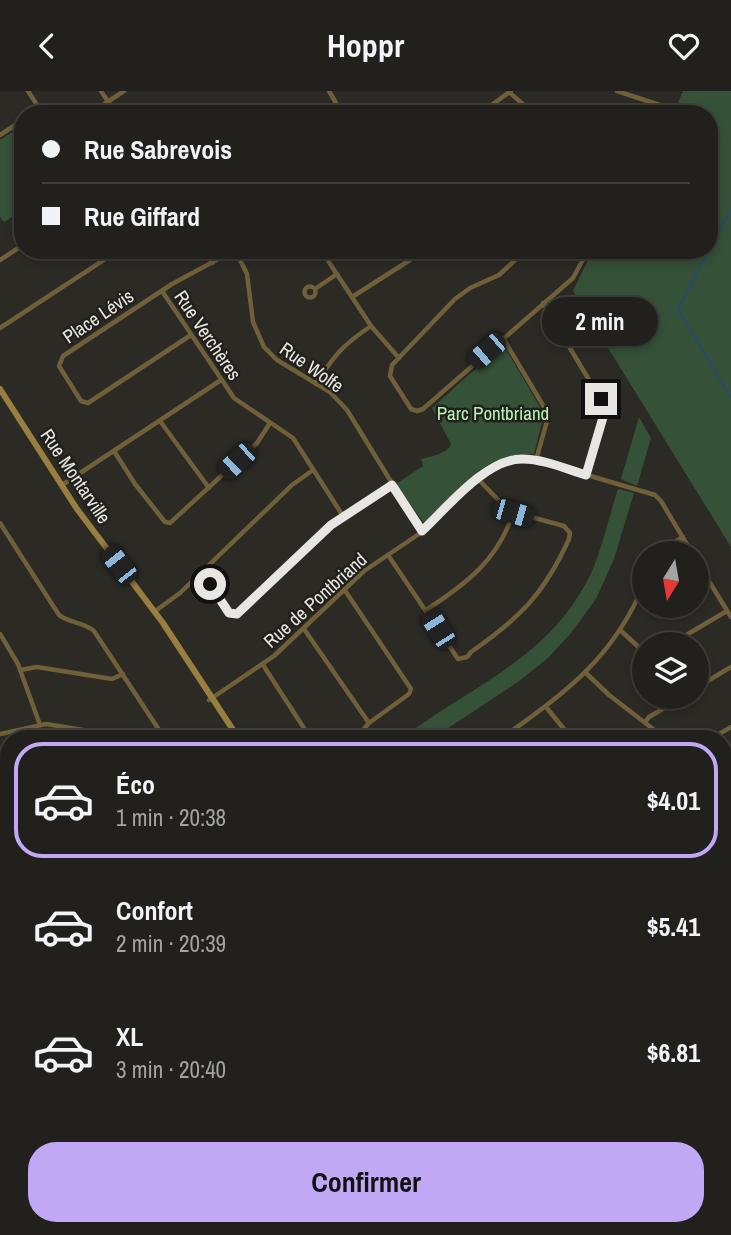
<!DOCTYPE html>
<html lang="fr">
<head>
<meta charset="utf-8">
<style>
  body { margin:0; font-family:"Archivo Narrow",sans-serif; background:#292825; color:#f1f3f6; height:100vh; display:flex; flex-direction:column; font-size:26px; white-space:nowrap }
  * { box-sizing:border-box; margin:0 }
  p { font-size:23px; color:#a2a3a3 }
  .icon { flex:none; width:38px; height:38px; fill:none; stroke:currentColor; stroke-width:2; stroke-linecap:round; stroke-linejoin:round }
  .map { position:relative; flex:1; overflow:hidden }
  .details { position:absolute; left:0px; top:639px; width:732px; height:506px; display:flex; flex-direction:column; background:#21201c; border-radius:28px 28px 0 0; box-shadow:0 4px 10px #0003,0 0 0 2px #3e3e3b }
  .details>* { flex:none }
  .guide { position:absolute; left:14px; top:14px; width:704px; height:154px; border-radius:28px; box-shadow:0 4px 10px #0003,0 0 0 2px #3e3e3b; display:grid; align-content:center; height:154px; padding:0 28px; background:#21201c }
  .needle { width:46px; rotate:191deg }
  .fabs { position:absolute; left:632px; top:450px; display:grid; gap:14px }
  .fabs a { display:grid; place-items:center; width:77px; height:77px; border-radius:50%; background:#21201c; box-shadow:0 4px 10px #0003,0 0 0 2px #3e3e3b; font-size:35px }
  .end { position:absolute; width:32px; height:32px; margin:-16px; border:9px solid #e7e6e2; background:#111; box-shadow:0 0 0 4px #111 }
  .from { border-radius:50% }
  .bubble { position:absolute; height:49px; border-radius:24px; background:#21201c; box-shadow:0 4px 10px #0003,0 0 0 2px #3e3e3b; font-size:23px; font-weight:700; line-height:49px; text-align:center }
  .car { position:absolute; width:21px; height:42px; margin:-21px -10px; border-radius:9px; box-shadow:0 0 5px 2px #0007; background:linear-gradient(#222 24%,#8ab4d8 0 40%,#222 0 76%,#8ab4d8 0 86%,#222 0) }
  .guide b { display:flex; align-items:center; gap:24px; height:66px; font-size:26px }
  .guide b+b { border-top:2px solid #3e3e3b }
  .guide i { width:18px; height:18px; background:#f1f3f6 }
  ul { padding:12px 0 0; list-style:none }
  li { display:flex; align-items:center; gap:21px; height:116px; margin:0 14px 10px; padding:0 14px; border:4px solid transparent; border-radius:28px }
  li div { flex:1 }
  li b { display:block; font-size:26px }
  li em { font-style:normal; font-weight:700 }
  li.selected { border-color:#c0a8f4 }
  li>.icon { width:63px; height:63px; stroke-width:1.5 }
  .action { display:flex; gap:14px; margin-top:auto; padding:14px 28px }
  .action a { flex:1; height:80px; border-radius:28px; background:#c0a8f4; color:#111; font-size:28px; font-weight:700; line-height:80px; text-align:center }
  header { display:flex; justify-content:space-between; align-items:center; height:91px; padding:0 28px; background:#21201c; font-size:32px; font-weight:700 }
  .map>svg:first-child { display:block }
  .green { fill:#355137 }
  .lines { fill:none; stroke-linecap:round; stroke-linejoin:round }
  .stream { stroke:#274b6b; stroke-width:2 }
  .street { stroke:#70603a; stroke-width:4.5 }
  .secondary { stroke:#987e3f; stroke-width:6 }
  .route { stroke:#e7e6e2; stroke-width:9 }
  .labels { text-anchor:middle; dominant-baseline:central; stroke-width:5; stroke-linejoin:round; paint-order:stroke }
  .street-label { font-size:19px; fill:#e7e6e2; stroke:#22201b }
  .park-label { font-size:19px; fill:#b7f3b9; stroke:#22201b }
</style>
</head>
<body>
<header><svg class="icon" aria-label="back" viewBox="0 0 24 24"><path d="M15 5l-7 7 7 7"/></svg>Hoppr<svg class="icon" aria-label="heart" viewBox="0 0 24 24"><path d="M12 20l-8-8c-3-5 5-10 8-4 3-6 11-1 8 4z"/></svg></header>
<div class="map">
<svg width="731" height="1144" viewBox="0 0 731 1144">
  <rect width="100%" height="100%" fill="#2c2a25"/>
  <g class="green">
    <polygon points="683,0 731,0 731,456 573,200 593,159 709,159 709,23 673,23"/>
    <polygon points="16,39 23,50 23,119 4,131 0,126 0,49"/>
    <path d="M 503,253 L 544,323 L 534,363 C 483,361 460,398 426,431 L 423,431 L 396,393 L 423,375 L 421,368 C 432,365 447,363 451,353 L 432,317 Z"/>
    <polygon points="639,326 651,347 637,395 621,388"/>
    <path d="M 618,398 L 634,402 L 614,468 L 596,508 L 571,542 L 549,566 L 518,591 L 433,647 L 402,647 C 473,593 552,567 592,480 C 603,454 609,425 618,398 Z"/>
    <polygon points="730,707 731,708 731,913 723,912 723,712"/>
    <polygon points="48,1136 111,1136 117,1144 47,1144"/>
  </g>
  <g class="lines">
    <polyline class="stream" points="731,118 678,218 731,307"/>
    <g class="street">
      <polyline points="28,0 43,23"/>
      <polyline points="101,0 116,23"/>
      <polyline points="329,0 336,12 338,22"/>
      <polyline points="617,0 672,18"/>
      <polyline points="509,1 534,23"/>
      <polyline points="89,23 124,0"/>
      <polyline points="331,23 350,23"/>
      <polyline points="479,23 511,0"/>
      <polyline points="0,44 23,29"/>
      <polyline points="205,159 212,172"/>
      <polyline points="235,159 247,183 253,231 264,256 277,269 330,301 347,319 422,441"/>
      <polyline points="321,159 371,235 399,267"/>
      <polyline points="526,159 499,184 470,197 455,208 392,274 390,285 411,318 417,320 423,318 573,187 588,159"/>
      <polyline points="0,169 23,154"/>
      <circle cx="310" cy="201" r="5.5"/>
      <polyline points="315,198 337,183"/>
      <polyline points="162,200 234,307 293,347 343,425"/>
      <polyline points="352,206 410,169 411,164 409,159"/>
      <polyline points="543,212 604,314 604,323 586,384"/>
      <polyline points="0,237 119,159"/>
      <polyline points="191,244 88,312 81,310 59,275 63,265 172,193 235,159"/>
      <polyline points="503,247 547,321 547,330 536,369"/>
      <path d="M 316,293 C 334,264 343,254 371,235"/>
      <polyline points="160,330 209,397"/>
      <polyline points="114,360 135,393 165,431 170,432 257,352 270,332"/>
      <polyline points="62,394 221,289"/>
      <path d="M 0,432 L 59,524 C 69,532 83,531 94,540 L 165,648"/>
      <polyline points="656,462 683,446"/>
      <path d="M 388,464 L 458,568 L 467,566 L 471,561 C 520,527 544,503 569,448 L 570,442 L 564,435 L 509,420 L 478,388"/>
      <polyline points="696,469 731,526"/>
      <polyline points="201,481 229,522 236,523 331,434 392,394"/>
      <polyline points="344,498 411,598 409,603 369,632 355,648"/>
      <path d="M 426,519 C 466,493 498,469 513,422"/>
      <polyline points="154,521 180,502 292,394 313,379"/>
      <polyline points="304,538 369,632"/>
      <polyline points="620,539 644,561"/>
      <polyline points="0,543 18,573 40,634"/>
      <polyline points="671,553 727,520"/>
      <polyline points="263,574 311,648"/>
      <polyline points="20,579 37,576 112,588 123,583"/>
      <polyline points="586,582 609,604 666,648"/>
      <polyline points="696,597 731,576"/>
      <polyline points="209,609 274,565 364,480 422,441 481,384 506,370 536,369 655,404 661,410 692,462"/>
      <polyline points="546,616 572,648"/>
      <polyline points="645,631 649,626 683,606"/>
      <polyline points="0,643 46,633 139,648"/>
      <path d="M 500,648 C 564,604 614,566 644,493"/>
      <polyline points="711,648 731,636"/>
      <polyline points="0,692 3,701"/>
      <polyline points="0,702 9,699"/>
      <polyline points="723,707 731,702"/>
      <polyline points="0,763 9,760"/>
      <polyline points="0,914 9,916"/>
      <polyline points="723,918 731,919"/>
      <polyline points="723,997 731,991"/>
      <polyline points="723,1027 731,1028"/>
      <polyline points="0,1093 9,1094"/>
      <polyline points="148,1136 154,1144"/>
      <polyline points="348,1136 371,1144"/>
      <polyline points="42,1144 43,1136"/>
      <polyline points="247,1144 249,1136"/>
      <polyline points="371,1144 381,1136"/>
      <polyline points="446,1144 453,1136"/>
    </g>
    <g class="secondary">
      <polyline points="0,298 77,418 163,532 239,648"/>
      <polyline points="0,959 9,961"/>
      <polyline points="723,1067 731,1068"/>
      <polyline points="723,1074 731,1076"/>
      <polyline points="292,1144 293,1136"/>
    </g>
  </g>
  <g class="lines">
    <path class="route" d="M 210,493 L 229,522 L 237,523 L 331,434 L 392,394 L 422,440 C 447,417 485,368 522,368 C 544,368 566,378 586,384 L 604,323 L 601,308"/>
  </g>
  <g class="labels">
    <g class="street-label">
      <text transform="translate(98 225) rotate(-34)">Place Lévis</text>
      <text transform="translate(208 244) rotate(56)">Rue Verchères</text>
      <text transform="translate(312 276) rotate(35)">Rue Wolfe</text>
      <text transform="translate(76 385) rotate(56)">Rue Montarville</text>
      <text transform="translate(315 509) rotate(-42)">Rue de Pontbriand</text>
    </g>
    <g class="park-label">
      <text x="493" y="322">Parc Pontbriand</text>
    </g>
  </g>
</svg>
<div class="fabs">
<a><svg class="needle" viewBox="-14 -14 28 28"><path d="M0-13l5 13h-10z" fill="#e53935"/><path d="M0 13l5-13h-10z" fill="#a2a3a3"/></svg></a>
<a><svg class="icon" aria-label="layers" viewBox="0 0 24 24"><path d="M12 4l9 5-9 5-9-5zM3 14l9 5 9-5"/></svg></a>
</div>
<i class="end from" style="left:210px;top:493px"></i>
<i class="end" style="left:601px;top:308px"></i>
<div class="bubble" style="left:542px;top:206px;width:116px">2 min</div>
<i class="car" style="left:487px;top:260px;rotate:229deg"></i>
<i class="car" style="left:237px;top:370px;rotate:227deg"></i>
<i class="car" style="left:513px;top:422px;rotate:106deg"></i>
<i class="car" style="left:119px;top:474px;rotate:322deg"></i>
<i class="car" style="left:438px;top:538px;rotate:328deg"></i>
<div class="guide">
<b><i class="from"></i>Rue Sabrevois</b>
<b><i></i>Rue Giffard</b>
</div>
<section class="details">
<ul>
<li class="selected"><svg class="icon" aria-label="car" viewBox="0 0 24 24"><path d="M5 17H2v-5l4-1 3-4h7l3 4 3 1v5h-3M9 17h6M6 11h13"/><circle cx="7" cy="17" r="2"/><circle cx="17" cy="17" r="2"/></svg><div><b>Éco</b><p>1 min · 20:38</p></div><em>$4.01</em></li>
<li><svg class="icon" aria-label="car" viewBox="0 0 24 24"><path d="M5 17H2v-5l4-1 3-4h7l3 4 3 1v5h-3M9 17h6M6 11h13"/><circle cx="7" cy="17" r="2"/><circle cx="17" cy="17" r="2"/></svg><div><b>Confort</b><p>2 min · 20:39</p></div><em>$5.41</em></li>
<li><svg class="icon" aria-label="car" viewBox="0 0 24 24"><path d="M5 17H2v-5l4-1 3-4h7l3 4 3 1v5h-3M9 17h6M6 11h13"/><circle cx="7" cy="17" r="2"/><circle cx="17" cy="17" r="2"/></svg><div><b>XL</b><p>3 min · 20:40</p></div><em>$6.81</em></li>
</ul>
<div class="action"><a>Confirmer</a></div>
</section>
</div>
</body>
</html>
